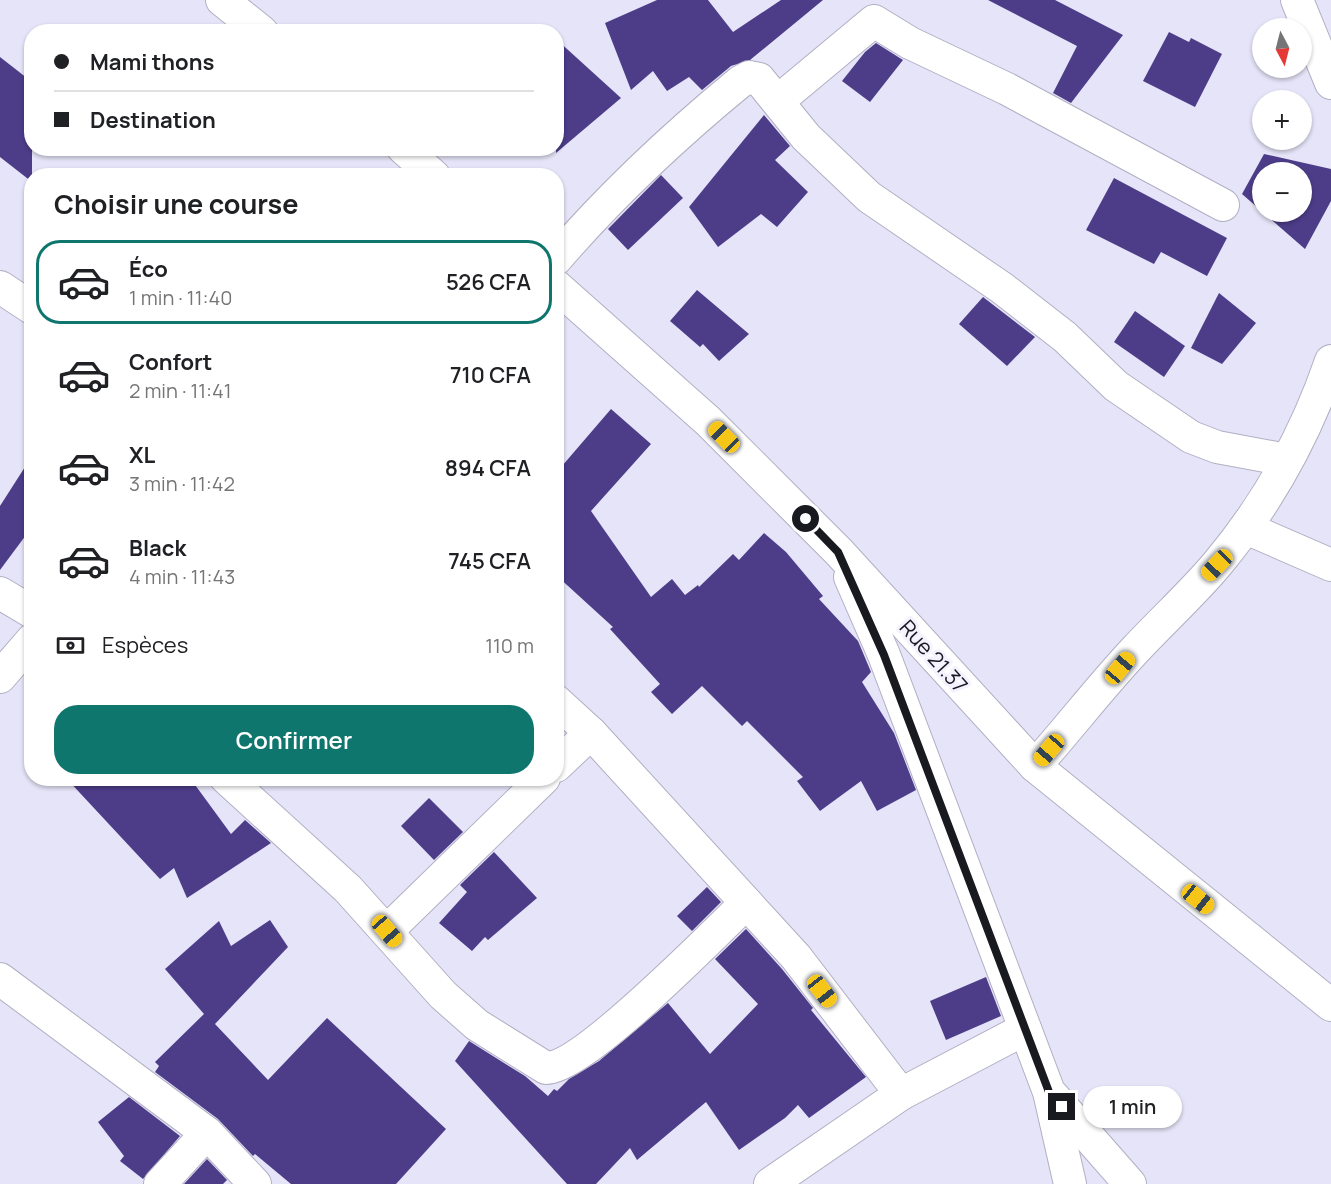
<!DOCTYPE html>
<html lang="fr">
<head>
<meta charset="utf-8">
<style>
  body { margin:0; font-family:Manrope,sans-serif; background:#f2f2f2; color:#202124; height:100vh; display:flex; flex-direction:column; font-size:22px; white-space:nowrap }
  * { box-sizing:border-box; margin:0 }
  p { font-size:20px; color:#757577 }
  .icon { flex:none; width:33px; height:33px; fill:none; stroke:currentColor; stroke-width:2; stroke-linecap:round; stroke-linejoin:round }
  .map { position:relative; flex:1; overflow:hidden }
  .details { position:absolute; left:24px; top:168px; width:540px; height:618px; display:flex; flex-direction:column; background:#fff; border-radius:24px; box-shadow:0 2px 4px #0004 }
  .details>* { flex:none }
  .hud { position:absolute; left:24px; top:24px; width:540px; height:132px; border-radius:24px; box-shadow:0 2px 4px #0004; display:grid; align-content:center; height:132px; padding:0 30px; background:#fff }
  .needle { width:39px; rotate:173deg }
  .tools { position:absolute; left:1252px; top:18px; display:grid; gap:12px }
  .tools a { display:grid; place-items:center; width:60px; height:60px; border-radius:50%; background:#fff; box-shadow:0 2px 4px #0004; font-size:30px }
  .end { position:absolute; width:27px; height:27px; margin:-14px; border:8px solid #191920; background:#fff; box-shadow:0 0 0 3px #fff }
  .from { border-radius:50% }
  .bubble { position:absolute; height:42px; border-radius:21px; background:#fff; box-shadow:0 2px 4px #0004; font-size:20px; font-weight:600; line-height:42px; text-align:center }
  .car { position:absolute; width:18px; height:36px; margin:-18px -9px; border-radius:8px; box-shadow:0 0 4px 2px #0007; background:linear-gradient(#f5c518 24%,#345 0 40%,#f5c518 0 76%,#345 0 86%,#f5c518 0) }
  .hud b { display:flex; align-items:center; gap:21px; height:57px; font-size:22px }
  .hud b+b { border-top:2px solid #e0e0e0 }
  .hud i { width:15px; height:15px; background:#202124 }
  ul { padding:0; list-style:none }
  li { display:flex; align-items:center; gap:18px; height:84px; margin:0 12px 9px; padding:0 18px; border:3px solid transparent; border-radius:24px }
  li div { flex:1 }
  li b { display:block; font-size:22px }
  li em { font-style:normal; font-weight:600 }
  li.on { border-color:#0f766e }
  li>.icon { width:54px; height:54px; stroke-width:1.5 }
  h2 { padding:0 30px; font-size:27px; line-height:72px }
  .pay { display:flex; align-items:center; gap:15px; height:66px; padding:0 30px; font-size:22px }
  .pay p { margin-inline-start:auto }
  .button { display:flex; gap:12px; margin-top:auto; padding:12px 30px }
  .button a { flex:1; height:69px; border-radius:24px; background:#0f766e; color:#fff; font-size:24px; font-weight:600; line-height:69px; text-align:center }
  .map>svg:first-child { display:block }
  .building { fill:#4d3d89; fill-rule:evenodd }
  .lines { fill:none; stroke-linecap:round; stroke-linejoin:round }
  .minor-casing { stroke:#b1afc3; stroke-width:34 }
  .minor { stroke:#fff; stroke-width:32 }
  .route { stroke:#191920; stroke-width:8 }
  .labels { text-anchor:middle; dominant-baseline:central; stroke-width:6; stroke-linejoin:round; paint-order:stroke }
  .street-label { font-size:21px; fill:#191920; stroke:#f3f2fe }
</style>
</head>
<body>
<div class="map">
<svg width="1331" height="1184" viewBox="0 0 1331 1184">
  <rect width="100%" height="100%" fill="#e5e4f8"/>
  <g class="building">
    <polygon points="657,0 708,0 733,32 781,0 823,0 750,60 731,66 702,90 689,77 667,91 653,71 631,90 605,23"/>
    <polygon points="988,0 1055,0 1123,35 1071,103 1053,93 1077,46"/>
    <polygon points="1169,32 1189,42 1191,38 1222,54 1195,107 1143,81"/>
    <polygon points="556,39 621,98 556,153"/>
    <polygon points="876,43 903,60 870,102 842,81 865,52"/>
    <polygon points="0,57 32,82 32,182 0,157"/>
    <polygon points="764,115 790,146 775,160 808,192 777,227 761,214 718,247 689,207"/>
    <path d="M 1264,154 L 1331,169 L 1331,201 L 1305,249 L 1242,194 ZM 1263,172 L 1302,172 L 1302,212 L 1263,212 Z"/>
    <polygon points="661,175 683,198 628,250 608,229"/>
    <polygon points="1114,178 1227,238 1207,276 1161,252 1154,264 1086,230"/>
    <polygon points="697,290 749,334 719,361 703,344 700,347 670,321"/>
    <polygon points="1219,293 1256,323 1222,364 1191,348"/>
    <polygon points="983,297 1035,337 1007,366 959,324"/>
    <polygon points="1135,311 1185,346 1164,377 1114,342"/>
    <polygon points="611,409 651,444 591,511 651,597 672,579 685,595 698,585 699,587 733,554 739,560 764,533 786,552 823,596 819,599 858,641 871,672 862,682 894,733 916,790 877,811 861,781 820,811 797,781 803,777 747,721 742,726 702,686 672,714 651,692 660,684 610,629 613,627 556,575 556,473"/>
    <polygon points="32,456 32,527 0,570 0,506"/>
    <polygon points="66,778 190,778 231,834 245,820 271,843 187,898 174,868 160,879"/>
    <polygon points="429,798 463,832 434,860 401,826"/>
    <polygon points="494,852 537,898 488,940 485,937 472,951 439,923 467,892 460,885"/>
    <polygon points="707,887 721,902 692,931 677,916"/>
    <polygon points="270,920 288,947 215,1024 268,1080 327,1018 446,1129 396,1184 291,1184 255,1154 253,1156 218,1119 155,1072 159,1066 155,1062 204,1014 165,969 219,921 231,946"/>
    <polygon points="746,929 782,969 813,1008 811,1010 866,1077 809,1118 798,1105 785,1118 739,1150 706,1102 637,1160 630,1148 596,1184 567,1184 455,1061 469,1041 525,1076 548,1096 554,1089 557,1091 569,1079 599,1061 668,1003 710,1054 758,1004 715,959"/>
    <polygon points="986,977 1001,1016 946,1040 930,1001"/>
    <polygon points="129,1097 180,1136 143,1179 120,1161 124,1156 98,1122"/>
    <polygon points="207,1159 227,1180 223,1184 184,1184"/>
  </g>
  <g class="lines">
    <g class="minor-casing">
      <g id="minor">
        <polyline points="222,0 262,32"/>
        <polyline points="1297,0 1331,83"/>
        <polyline points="778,101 874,21 910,43 1007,89 1223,205"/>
        <polyline points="403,148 434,176"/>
        <path d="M 556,259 C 613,193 673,137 740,82 L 749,77 L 759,79 L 806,137 L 869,197 L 1002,288 L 1065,337 L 1116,386 L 1191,437 L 1217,447 L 1287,460"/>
        <polyline points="556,286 708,421 839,552 1035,766 1331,1005"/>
        <polyline points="0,287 32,308"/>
        <polyline points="1246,528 1331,565"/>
        <polyline points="850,577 884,655 1049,1092 1070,1184"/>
        <polyline points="0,593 32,612"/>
        <polyline points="0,677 32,640"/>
        <polyline points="556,701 591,733 796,957 901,1094"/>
        <polyline points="556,766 591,733"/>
        <path d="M 1035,766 C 1069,728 1101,686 1136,649 C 1163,620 1193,593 1218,563 C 1268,503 1306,434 1331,361"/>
        <path d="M 226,778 L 348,889 L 443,995 L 477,1025 L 546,1068 C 583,1068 713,935 746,903"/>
        <polyline points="387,931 544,778"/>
        <polyline points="0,979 207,1133"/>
        <polyline points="1052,1095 1130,1184"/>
        <polyline points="160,1184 207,1133 255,1184"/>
        <polyline points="770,1184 901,1094 1025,1029"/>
      </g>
    </g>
    <use href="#minor" class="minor"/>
  </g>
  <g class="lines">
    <polyline class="route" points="806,519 838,552 884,655 1049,1092 1062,1107"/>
  </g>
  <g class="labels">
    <g class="street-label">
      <text transform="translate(934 656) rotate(48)">Rue 21.37</text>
    </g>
  </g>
</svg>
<div class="tools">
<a><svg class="needle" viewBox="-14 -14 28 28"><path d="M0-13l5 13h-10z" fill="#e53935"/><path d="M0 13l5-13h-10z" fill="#757577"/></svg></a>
<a>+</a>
<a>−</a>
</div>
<i class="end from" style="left:806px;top:519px"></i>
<i class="end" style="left:1062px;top:1107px"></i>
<div class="bubble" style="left:1083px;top:1086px;width:99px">1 min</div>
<i class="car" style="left:724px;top:437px;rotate:315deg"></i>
<i class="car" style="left:1217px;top:565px;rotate:224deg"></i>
<i class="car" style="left:1120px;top:668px;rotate:40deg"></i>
<i class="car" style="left:1049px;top:750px;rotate:221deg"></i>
<i class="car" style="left:1198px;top:899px;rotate:129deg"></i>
<i class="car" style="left:387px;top:931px;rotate:139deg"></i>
<i class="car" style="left:822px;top:991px;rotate:142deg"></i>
<div class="hud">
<b><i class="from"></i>Mami thons</b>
<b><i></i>Destination</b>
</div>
<section class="details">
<h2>Choisir une course</h2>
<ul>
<li class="on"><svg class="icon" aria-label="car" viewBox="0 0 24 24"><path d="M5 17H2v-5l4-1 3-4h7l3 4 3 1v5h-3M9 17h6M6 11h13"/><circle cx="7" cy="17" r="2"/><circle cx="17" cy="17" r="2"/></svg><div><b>Éco</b><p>1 min · 11:40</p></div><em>526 CFA</em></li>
<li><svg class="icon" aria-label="car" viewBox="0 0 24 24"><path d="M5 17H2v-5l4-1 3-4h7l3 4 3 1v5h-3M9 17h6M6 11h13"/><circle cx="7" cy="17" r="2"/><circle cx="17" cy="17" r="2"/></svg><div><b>Confort</b><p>2 min · 11:41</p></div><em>710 CFA</em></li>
<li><svg class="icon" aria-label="car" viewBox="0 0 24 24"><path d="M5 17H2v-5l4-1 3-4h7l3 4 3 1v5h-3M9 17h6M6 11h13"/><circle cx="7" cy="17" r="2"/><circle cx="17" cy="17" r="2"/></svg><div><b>XL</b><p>3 min · 11:42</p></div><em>894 CFA</em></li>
<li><svg class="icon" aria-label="car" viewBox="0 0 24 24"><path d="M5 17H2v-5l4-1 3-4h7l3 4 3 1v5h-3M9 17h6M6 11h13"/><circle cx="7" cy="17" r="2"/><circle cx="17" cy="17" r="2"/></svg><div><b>Black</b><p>4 min · 11:43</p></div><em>745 CFA</em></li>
</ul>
<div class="pay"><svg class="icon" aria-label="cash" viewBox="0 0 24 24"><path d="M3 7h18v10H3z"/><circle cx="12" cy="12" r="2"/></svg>Espèces<p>110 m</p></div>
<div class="button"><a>Confirmer</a></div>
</section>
</div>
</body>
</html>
